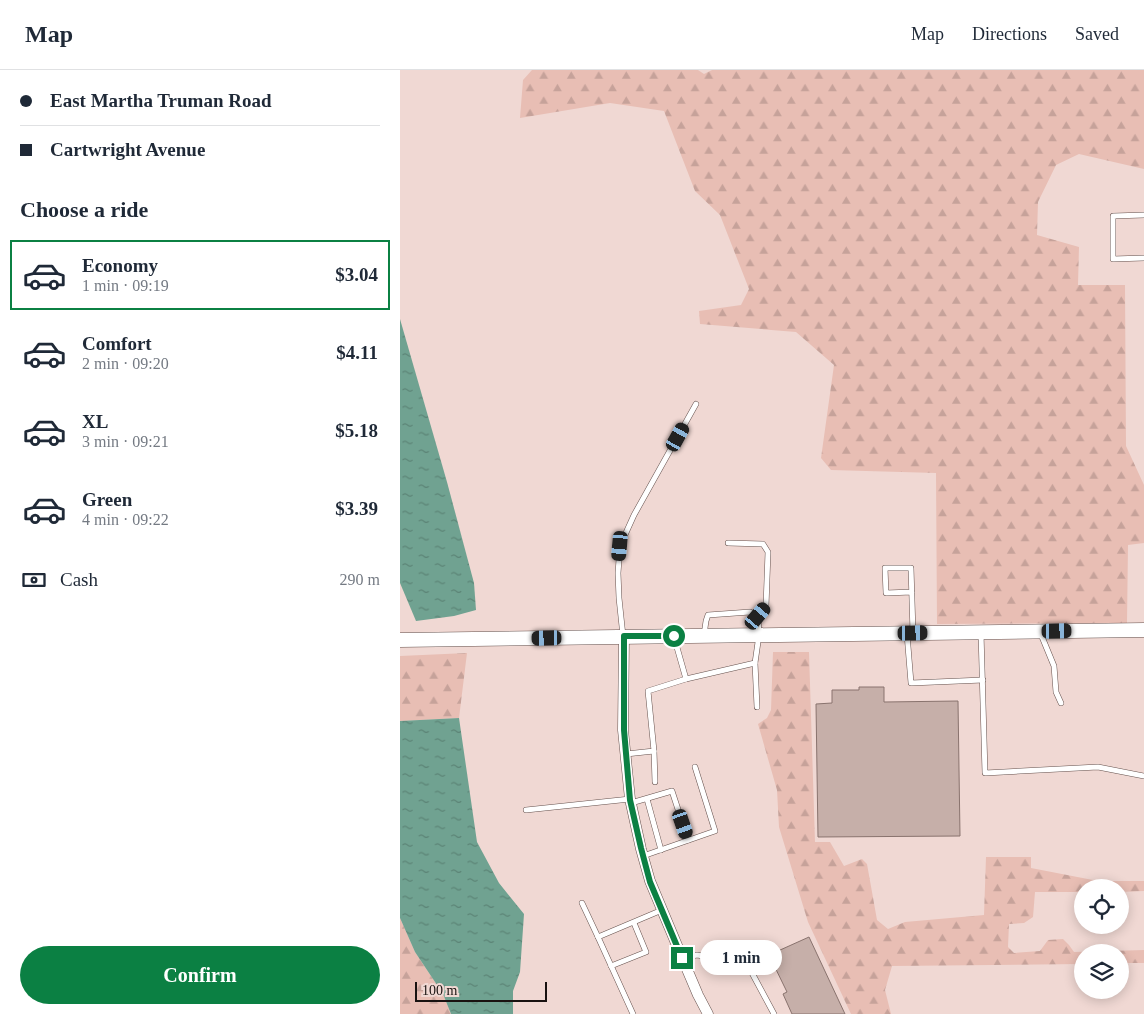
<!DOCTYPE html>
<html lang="en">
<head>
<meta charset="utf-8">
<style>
  body { margin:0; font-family:"Times New Roman",serif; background:#f6f6f7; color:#1f2937; height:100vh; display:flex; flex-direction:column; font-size:19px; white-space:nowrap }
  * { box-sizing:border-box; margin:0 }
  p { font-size:16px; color:#747a83 }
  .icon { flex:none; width:28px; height:28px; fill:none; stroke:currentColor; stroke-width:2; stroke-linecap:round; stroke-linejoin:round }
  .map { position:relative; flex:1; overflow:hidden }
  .drawer { display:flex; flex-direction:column; background:#fff; width:400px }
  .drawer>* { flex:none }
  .top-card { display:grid; align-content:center; height:110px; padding:0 20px; background:#fff }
  .fabs { position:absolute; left:674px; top:809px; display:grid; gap:10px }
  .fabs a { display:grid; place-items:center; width:55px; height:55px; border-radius:50%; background:#fff; box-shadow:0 2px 12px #0003; font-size:25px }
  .scale { position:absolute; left:15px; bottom:12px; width:132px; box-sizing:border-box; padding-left:5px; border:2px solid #191210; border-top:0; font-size:14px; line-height:18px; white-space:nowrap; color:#191210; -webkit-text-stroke:4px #f0d8d3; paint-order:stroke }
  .end { position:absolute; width:22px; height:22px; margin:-11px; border:6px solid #0b8043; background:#fff; box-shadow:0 0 0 2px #fff }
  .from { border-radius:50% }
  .bubble { position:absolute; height:35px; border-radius:18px; background:#fff; box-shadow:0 2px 12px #0003; font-size:16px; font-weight:600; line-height:35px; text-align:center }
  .car { position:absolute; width:15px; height:30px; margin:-15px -8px; border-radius:6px; box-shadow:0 0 4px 1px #0007; background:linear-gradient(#222 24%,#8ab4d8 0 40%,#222 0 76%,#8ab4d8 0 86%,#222 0) }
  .top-card b { display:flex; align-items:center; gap:18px; height:48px; font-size:19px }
  .top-card b+b { border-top:1px solid #e0e1e3 }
  .top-card i { width:12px; height:12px; background:#1f2937 }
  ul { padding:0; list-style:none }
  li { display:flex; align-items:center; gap:15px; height:70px; margin:0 10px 8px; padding:0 10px; border:2px solid transparent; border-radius:0px }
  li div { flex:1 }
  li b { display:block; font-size:19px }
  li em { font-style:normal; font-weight:600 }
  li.current { border-color:#0b8043 }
  li>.icon { width:45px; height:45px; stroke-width:1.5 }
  h2 { padding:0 20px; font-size:22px; line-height:60px }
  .pay { display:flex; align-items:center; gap:12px; height:55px; padding:0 20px; font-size:19px }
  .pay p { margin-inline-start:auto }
  .primary-button { display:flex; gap:10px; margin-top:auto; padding:10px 20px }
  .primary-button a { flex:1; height:58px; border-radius:30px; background:#0b8043; color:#fff; font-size:20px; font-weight:600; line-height:58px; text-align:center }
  header { display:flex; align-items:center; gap:30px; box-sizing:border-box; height:70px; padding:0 25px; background:#fff; border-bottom:1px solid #e0e1e3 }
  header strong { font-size:24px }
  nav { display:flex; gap:28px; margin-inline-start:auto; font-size:18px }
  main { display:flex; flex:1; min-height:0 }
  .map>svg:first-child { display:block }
  .forest { fill:url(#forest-firs) }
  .water { fill:url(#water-ripples) }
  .building { fill:#c6afa9; stroke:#89736e }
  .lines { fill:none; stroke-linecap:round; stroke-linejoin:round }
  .lane-casing { stroke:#65514d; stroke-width:6 }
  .street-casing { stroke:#65514d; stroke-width:11 }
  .secondary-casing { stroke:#65514d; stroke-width:15 }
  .lane { stroke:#fff; stroke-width:5 }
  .street { stroke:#fff; stroke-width:10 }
  .secondary { stroke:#fff; stroke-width:14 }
  .route { stroke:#0b8043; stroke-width:6 }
</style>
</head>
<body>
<header>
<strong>Map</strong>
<nav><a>Map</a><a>Directions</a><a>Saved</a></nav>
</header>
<main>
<section class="drawer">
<div class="top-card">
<b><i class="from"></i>East Martha Truman Road</b>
<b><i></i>Cartwright Avenue</b>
</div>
<h2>Choose a ride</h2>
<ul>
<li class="current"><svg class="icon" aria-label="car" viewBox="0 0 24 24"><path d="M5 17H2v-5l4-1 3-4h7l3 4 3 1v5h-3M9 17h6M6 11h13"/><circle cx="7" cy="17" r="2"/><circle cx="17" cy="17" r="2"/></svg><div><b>Economy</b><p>1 min · 09:19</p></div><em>$3.04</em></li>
<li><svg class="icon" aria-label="car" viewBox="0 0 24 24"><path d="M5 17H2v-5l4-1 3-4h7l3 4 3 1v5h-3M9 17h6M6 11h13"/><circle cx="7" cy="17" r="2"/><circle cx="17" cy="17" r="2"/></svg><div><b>Comfort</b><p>2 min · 09:20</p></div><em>$4.11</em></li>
<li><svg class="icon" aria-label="car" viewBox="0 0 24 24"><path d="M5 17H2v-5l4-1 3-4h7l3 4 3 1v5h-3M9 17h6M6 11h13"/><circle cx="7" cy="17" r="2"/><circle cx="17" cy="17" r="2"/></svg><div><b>XL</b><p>3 min · 09:21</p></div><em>$5.18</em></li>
<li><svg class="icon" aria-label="car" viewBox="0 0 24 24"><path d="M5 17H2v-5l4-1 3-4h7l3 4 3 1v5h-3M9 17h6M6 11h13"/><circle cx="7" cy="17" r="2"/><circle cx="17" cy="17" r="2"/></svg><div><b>Green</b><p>4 min · 09:22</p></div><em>$3.39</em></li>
</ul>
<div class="pay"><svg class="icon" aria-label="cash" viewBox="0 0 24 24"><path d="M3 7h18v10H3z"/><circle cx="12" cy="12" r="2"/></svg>Cash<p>290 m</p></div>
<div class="primary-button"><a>Confirm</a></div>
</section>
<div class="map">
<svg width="744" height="944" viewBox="0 0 744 944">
  <defs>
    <pattern id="forest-firs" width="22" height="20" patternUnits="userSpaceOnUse" patternTransform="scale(1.25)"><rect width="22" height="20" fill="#e8beb4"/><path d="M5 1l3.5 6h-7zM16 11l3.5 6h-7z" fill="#c6a29a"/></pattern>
    <pattern id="water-ripples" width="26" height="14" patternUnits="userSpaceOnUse" patternTransform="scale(1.25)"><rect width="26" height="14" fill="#70a291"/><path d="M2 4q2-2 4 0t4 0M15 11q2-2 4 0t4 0" fill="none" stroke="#5b8375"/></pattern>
  </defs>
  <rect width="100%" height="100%" fill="#f0d8d3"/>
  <g class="forest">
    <polygon points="132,0 298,0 304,4 312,0 744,0 744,99 679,84 656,95 638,132 637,165 679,177 678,215 725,215 726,376 744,415 744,473 728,475 727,553 537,554 536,403 431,400 421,388 434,295 396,262 300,254 299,241 341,235 349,219 320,145 295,121 264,41 210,33 120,48 123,10"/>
    <polygon points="373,582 409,582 415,772 430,772 444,796 462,789 467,794 477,850 488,859 505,852 584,845 586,787 631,787 631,798 698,811 744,811 744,821 720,822 720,818 682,818 682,822 635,822 633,847 624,853 609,854 608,877 614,883 640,881 648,870 663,869 669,875 674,882 744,880 744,893 720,893 720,882 682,882 682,894 492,896 485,920 491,944 451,944 408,852 379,757 377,720 358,654 367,648 371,640"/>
    <polygon points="67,583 59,648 0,651 0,586"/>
    <polygon points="0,848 15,882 43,924 51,944 0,944"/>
  </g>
  <g class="water">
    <polygon points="0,249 47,412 74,513 76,540 54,546 16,551 0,513"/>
    <polygon points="59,648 77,772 99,813 124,844 120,902 113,921 113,944 51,944 43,924 15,882 0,848 0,651"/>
  </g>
  <g class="building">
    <polygon points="459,617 484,617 484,632 558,631 560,766 418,767 416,634 432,633 432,620 459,620"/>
    <polygon points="409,867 445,944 392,944 383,924 387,922 369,885"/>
  </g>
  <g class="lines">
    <g class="lane-casing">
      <g id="lane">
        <polyline points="744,145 713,146 713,189 744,188"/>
        <polyline points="328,473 363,474 368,482 366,536 358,546"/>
        <polyline points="512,522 486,523 485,498 511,498 513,563"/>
        <polyline points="640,562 654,596 656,622 661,633"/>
        <polyline points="581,563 585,703 698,697 744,706"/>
        <polyline points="507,564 511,613 583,610"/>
        <polyline points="223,566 219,528 218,503 220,476 234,445 296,334"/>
        <polyline points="355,593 357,637"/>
        <polyline points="286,609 355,593 359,565 358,546 350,542 308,545 306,551 304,565"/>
        <polyline points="254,681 255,712"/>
        <polyline points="226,684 254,681 248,621 286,609 274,567"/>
        <polyline points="247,729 261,780"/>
        <polyline points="231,733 272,721 288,770"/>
        <polyline points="126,740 230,729"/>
        <polyline points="243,786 315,761 295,697"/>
        <polyline points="182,833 198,867"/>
        <polyline points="282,888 297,885 339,892 352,903 374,944"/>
        <polyline points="211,896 246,882 234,853"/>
        <polyline points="233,944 198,867 262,840"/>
      </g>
    </g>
    <g class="street-casing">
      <polyline id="street" points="224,566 223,660 230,729 241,779 250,811 281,885 298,925 308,944"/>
    </g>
    <g class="secondary-casing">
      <polyline id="secondary" points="0,570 744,560"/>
    </g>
    <use href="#lane" class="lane"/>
    <use href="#street" class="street"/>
    <use href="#secondary" class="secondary"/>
  </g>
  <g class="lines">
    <polyline class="route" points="274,566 224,566 224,660 230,730 241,778 250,812 282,888"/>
  </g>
</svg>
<div class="fabs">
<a><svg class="icon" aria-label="locate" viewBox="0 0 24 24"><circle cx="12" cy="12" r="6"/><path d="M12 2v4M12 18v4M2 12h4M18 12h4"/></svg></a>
<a><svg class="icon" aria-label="layers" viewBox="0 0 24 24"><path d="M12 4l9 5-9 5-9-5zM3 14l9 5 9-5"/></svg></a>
</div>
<div class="scale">100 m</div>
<i class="end from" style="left:274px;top:566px"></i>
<i class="end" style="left:282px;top:888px"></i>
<div class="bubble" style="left:300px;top:870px;width:82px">1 min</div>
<i class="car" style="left:278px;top:367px;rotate:29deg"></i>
<i class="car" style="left:220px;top:476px;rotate:185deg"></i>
<i class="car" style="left:358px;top:546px;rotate:40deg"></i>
<i class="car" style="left:657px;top:561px;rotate:89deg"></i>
<i class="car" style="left:513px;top:563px;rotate:89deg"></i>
<i class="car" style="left:147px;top:568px;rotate:269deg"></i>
<i class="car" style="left:283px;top:754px;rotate:161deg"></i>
</div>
</main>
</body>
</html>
